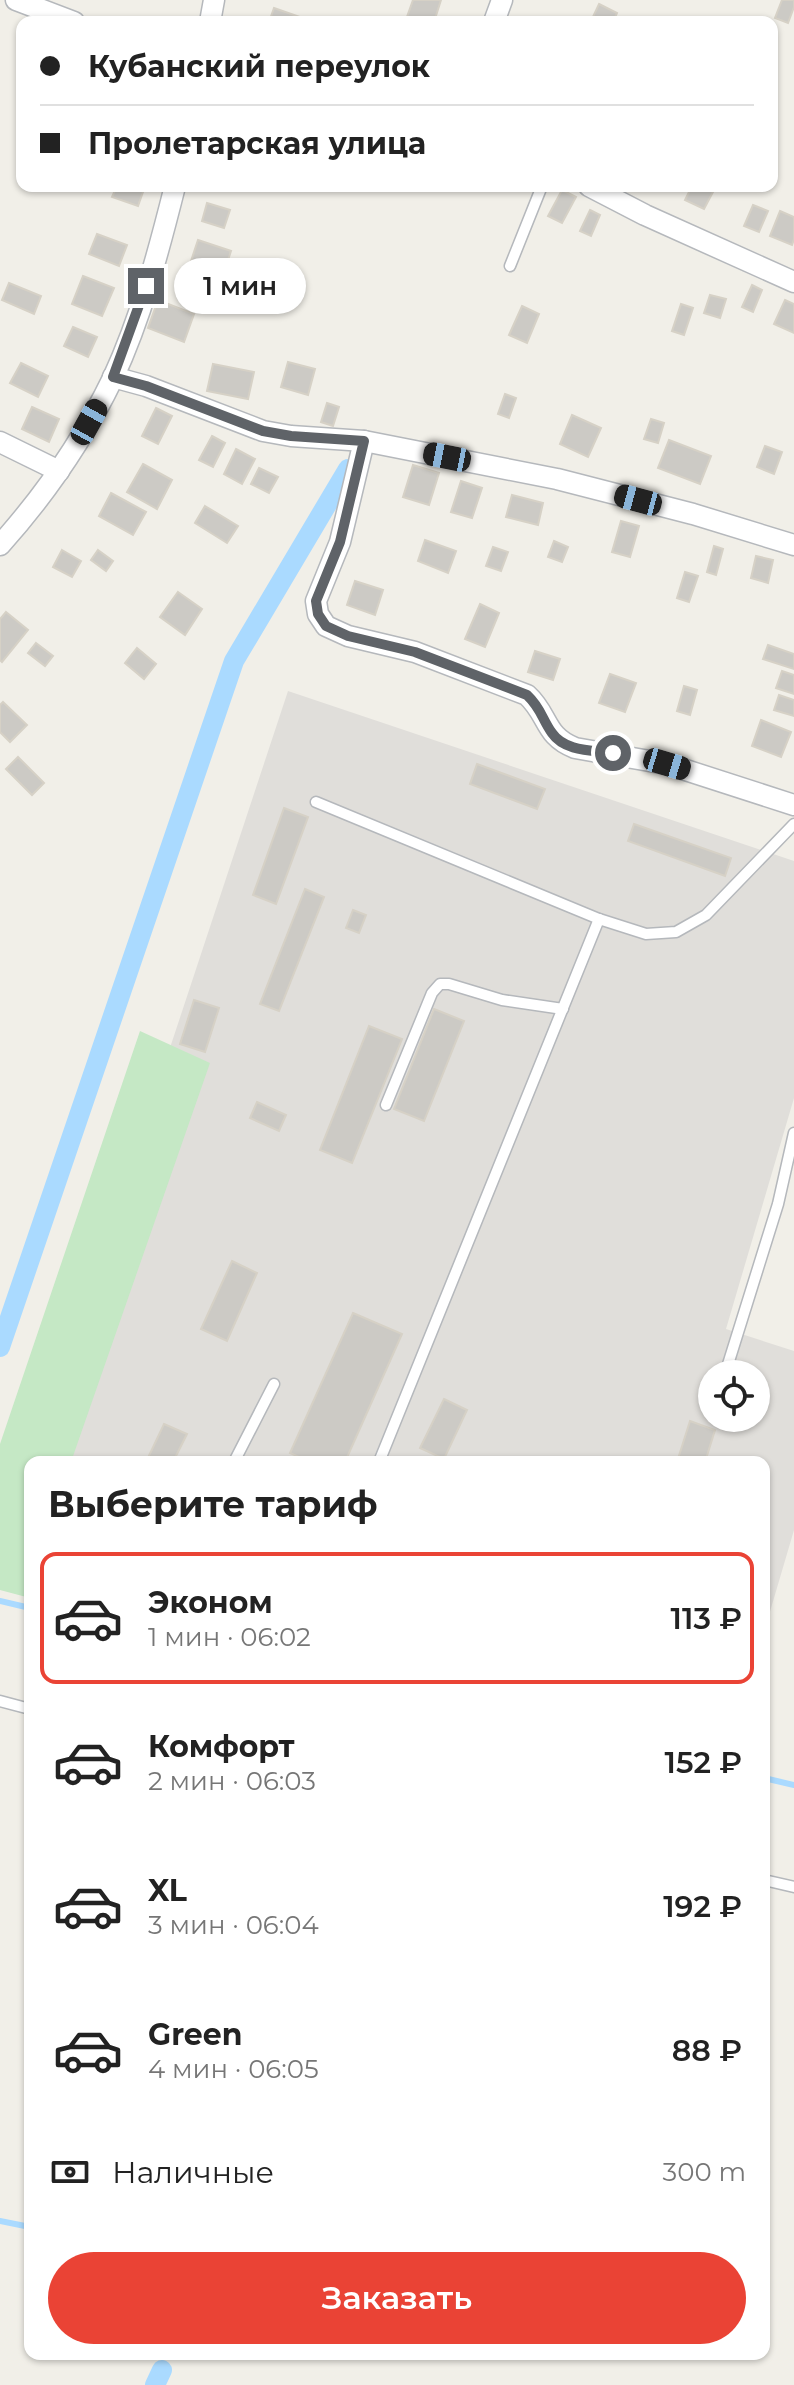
<!DOCTYPE html>
<html lang="ru">
<head>
<meta charset="utf-8">
<style>
  body { margin:0; font-family:Montserrat,sans-serif; background:#f6f6f6; color:#222; height:100vh; display:flex; flex-direction:column; font-size:30px; white-space:nowrap }
  * { box-sizing:border-box; margin:0 }
  p { font-size:26px; color:#767676 }
  .icon { flex:none; width:44px; height:44px; fill:none; stroke:currentColor; stroke-width:2; stroke-linecap:round; stroke-linejoin:round }
  .map { position:relative; flex:1; overflow:hidden }
  .details { position:absolute; left:24px; top:1456px; width:746px; height:904px; display:flex; flex-direction:column; background:#fff; border-radius:16px; box-shadow:0 2px 6px #0004 }
  .details>* { flex:none }
  .guide { position:absolute; left:16px; top:16px; width:762px; height:176px; border-radius:16px; box-shadow:0 2px 6px #0004; display:grid; align-content:center; height:176px; padding:0 24px; background:#fff }
  .tools { position:absolute; left:698px; top:1360px; display:grid; gap:16px }
  .tools a { display:grid; place-items:center; width:72px; height:72px; border-radius:50%; background:#fff; box-shadow:0 2px 6px #0004; font-size:40px }
  .end { position:absolute; width:36px; height:36px; margin:-18px; border:10px solid #5f6368; background:#fff; box-shadow:0 0 0 4px #fff }
  .from { border-radius:50% }
  .bubble { position:absolute; height:56px; border-radius:28px; background:#fff; box-shadow:0 2px 6px #0004; font-size:26px; font-weight:600; line-height:56px; text-align:center }
  .car { position:absolute; width:24px; height:48px; margin:-24px -12px; border-radius:10px; box-shadow:0 0 6px 2px #0007; background:linear-gradient(#222 24%,#8ab4d8 0 40%,#222 0 76%,#8ab4d8 0 86%,#222 0) }
  .guide b { display:flex; align-items:center; gap:28px; height:76px; font-size:30px }
  .guide b+b { border-top:2px solid #e0e0e0 }
  .guide i { width:20px; height:20px; background:#222 }
  ul { padding:0; list-style:none }
  li { display:flex; align-items:center; gap:24px; height:132px; margin:0 16px 12px; padding:0 8px; border:4px solid transparent; border-radius:16px }
  li div { flex:1 }
  li b { display:block; font-size:30px }
  li em { font-style:normal; font-weight:600 }
  li.on { border-color:#ea4335 }
  li>.icon { width:72px; height:72px; stroke-width:1.5 }
  h2 { padding:0 24px; font-size:36px; line-height:96px }
  .pay { display:flex; align-items:center; gap:20px; height:88px; padding:0 24px; font-size:30px }
  .pay p { margin-inline-start:auto }
  .cta { display:flex; gap:16px; margin-top:auto; padding:16px 24px }
  .cta a { flex:1; height:92px; border-radius:48px; background:#ea4335; color:#fff; font-size:32px; font-weight:600; line-height:92px; text-align:center }
  .map>svg:first-child { display:block }
  .industrial { fill:#e0deda; fill-rule:evenodd }
  .green { fill:#c5e8c5 }
  .lines { fill:none; stroke-linecap:round; stroke-linejoin:round }
  .stream { stroke:#aadaff; stroke-width:6 }
  .canal { stroke:#aadaff; stroke-width:20 }
  .building { fill:#cccac5; stroke:#d6d1c6; stroke-width:2 }
  .lane-casing { stroke:#b5b8bc; stroke-width:13 }
  .street-casing { stroke:#b5b8bc; stroke-width:23 }
  .lane { stroke:#fff; stroke-width:10 }
  .street { stroke:#fff; stroke-width:20 }
  .route { stroke:#5f6368; stroke-width:10 }
</style>
</head>
<body>
<div class="map">
<svg width="794" height="2385" viewBox="0 0 794 2385">
  <rect width="100%" height="100%" fill="#f1efe8"/>
  <path class="industrial" d="M 288,691 L 794,861 L 794,1098 L 726,1329 L 794,1351 L 794,1530 L 764,1632 L 764,1462 L 33,1462 ZM 712,1374 L 756,1374 L 756,1418 L 712,1418 Z"/>
  <polygon class="green" points="140,1031 210,1063 71,1462 30,1462 30,1598 0,1590 0,1444"/>
  <g class="lines">
    <g class="stream">
      <polyline points="0,1601 30,1608"/>
      <polyline points="764,1778 794,1785"/>
      <polyline points="0,2221 30,2227"/>
    </g>
    <g class="canal">
      <polyline points="0,1347 234,661 348,469"/>
      <polyline points="155,2385 162,2370"/>
    </g>
  </g>
  <g class="building">
    <polygon points="413,0 441,0 434,22 421,22 407,17"/>
    <polygon points="782,0 794,0 794,7 788,23 775,18"/>
    <polygon points="599,4 617,13 613,22 591,21"/>
    <polygon points="274,8 314,22 269,22"/>
    <polygon points="117,186 136,186 144,189 138,206 112,197"/>
    <polygon points="692,186 715,188 704,209 685,200"/>
    <polygon points="562,190 576,197 562,223 548,216"/>
    <polygon points="207,203 230,210 224,228 202,221"/>
    <polygon points="753,205 768,211 759,232 744,226"/>
    <polygon points="590,210 600,215 591,236 580,231"/>
    <polygon points="780,211 794,217 794,239 792,245 770,236"/>
    <polygon points="97,234 127,245 119,266 89,254"/>
    <polygon points="198,240 231,251 222,278 189,267"/>
    <polygon points="83,276 114,288 102,316 72,304"/>
    <polygon points="9,283 41,296 34,314 2,300"/>
    <polygon points="752,285 762,290 753,312 742,307"/>
    <polygon points="710,295 726,299 720,318 704,313"/>
    <polygon points="158,300 194,314 184,342 148,328"/>
    <polygon points="785,300 794,304 794,333 774,324"/>
    <polygon points="681,304 693,308 684,335 672,331"/>
    <polygon points="522,306 539,314 527,343 509,335"/>
    <polygon points="73,327 97,337 88,357 64,346"/>
    <polygon points="288,362 315,369 308,395 281,387"/>
    <polygon points="21,363 48,376 38,397 10,383"/>
    <polygon points="213,364 254,372 248,399 207,391"/>
    <polygon points="505,394 516,398 509,418 498,414"/>
    <polygon points="327,403 339,407 333,426 321,422"/>
    <polygon points="32,407 59,419 49,442 22,429"/>
    <polygon points="156,408 172,416 158,444 142,436"/>
    <polygon points="572,415 601,428 588,457 560,444"/>
    <polygon points="651,419 664,423 658,443 644,439"/>
    <polygon points="212,436 225,443 213,467 199,460"/>
    <polygon points="669,440 711,456 700,484 658,468"/>
    <polygon points="765,446 782,452 774,474 757,467"/>
    <polygon points="236,449 255,459 242,484 224,474"/>
    <polygon points="143,464 172,480 157,509 127,492"/>
    <polygon points="413,465 439,473 429,505 403,497"/>
    <polygon points="259,468 278,477 269,493 251,484"/>
    <polygon points="461,481 482,488 472,518 451,512"/>
    <polygon points="111,493 146,512 133,535 99,516"/>
    <polygon points="512,495 543,503 538,525 506,517"/>
    <polygon points="205,506 238,526 227,543 195,523"/>
    <polygon points="621,521 639,526 630,557 612,552"/>
    <polygon points="425,540 456,551 448,573 418,561"/>
    <polygon points="554,541 568,547 562,562 548,557"/>
    <polygon points="714,546 723,549 716,575 707,572"/>
    <polygon points="493,547 508,552 501,571 486,566"/>
    <polygon points="62,550 81,561 72,577 53,567"/>
    <polygon points="98,550 113,561 106,571 91,560"/>
    <polygon points="756,556 773,560 768,583 751,578"/>
    <polygon points="685,572 698,576 689,602 677,598"/>
    <polygon points="355,581 383,590 375,615 347,605"/>
    <polygon points="178,592 202,609 185,635 160,617"/>
    <polygon points="480,604 499,613 485,647 465,639"/>
    <polygon points="6,612 28,630 2,662 0,660 0,619"/>
    <polygon points="36,643 53,656 45,666 28,653"/>
    <polygon points="768,645 794,654 794,669 763,659"/>
    <polygon points="137,648 156,664 144,679 125,663"/>
    <polygon points="535,651 560,659 553,680 528,672"/>
    <polygon points="782,671 794,675 794,694 776,688"/>
    <polygon points="610,674 636,683 625,712 599,703"/>
    <polygon points="684,686 697,690 690,715 677,711"/>
    <polygon points="779,695 794,700 794,716 774,710"/>
    <polygon points="3,702 27,725 10,742 0,732 0,705"/>
    <polygon points="761,720 791,732 781,757 752,746"/>
    <polygon points="18,757 44,783 32,795 6,769"/>
    <polygon points="477,764 545,789 537,809 470,784"/>
    <polygon points="284,808 308,817 276,904 253,895"/>
    <polygon points="634,824 731,858 725,876 628,841"/>
    <polygon points="305,889 324,897 279,1011 260,1004"/>
    <polygon points="353,910 366,915 359,933 346,928"/>
    <polygon points="194,1000 219,1008 205,1052 180,1044"/>
    <polygon points="434,1009 464,1021 424,1121 394,1109"/>
    <polygon points="369,1026 402,1039 352,1163 320,1150"/>
    <polygon points="257,1102 286,1115 279,1131 250,1118"/>
    <polygon points="232,1261 257,1273 227,1341 201,1329"/>
    <polygon points="353,1313 402,1334 345,1462 310,1462 290,1453"/>
    <polygon points="444,1399 467,1410 444,1459 420,1448"/>
    <polygon points="690,1421 715,1430 705,1462 677,1462"/>
    <polygon points="164,1424 187,1434 173,1462 146,1462"/>
  </g>
  <g class="lines">
    <g class="lane-casing">
      <g id="lane">
        <polyline points="510,266 542,186"/>
        <polyline points="316,802 599,919 646,934 676,932 706,915 794,824"/>
        <polyline points="386,1105 432,993 440,984 449,984 502,1000 563,1009"/>
        <polyline points="725,1374 778,1204 794,1133"/>
        <polyline points="234,1462 274,1384"/>
        <polyline points="379,1462 599,919"/>
        <polyline points="0,1701 30,1709"/>
        <polyline points="764,1880 794,1887"/>
      </g>
    </g>
    <g class="street-casing">
      <g id="street">
        <polyline points="16,0 74,22"/>
        <polyline points="210,22 214,0"/>
        <polyline points="494,22 502,0"/>
        <polyline points="589,186 645,215 794,282"/>
        <polyline points="113,377 146,386 263,431 291,436 364,441 557,479 693,514 794,545"/>
        <path d="M 364,441 L 340,542 L 316,601 L 318,614 L 326,626 L 348,636 L 415,652 L 527,695 C 549,715 544,736 575,748 L 667,764 L 794,805"/>
        <polyline points="0,442 59,471"/>
        <path d="M 0,545 C 45,495 84,438 113,378 C 141,318 159,250 175,186"/>
      </g>
    </g>
    <use href="#lane" class="lane"/>
    <use href="#street" class="street"/>
  </g>
  <g class="lines">
    <path class="route" d="M 146,286 L 113,377 L 146,386 L 263,431 L 291,436 L 364,441 L 340,542 L 316,601 L 318,614 L 326,626 L 348,636 L 415,652 L 527,695 C 541,708 542,719 552,733 C 565,752 593,750 613,753"/>
  </g>
</svg>
<div class="tools">
<a><svg class="icon" aria-label="locate" viewBox="0 0 24 24"><circle cx="12" cy="12" r="6"/><path d="M12 2v4M12 18v4M2 12h4M18 12h4"/></svg></a>
</div>
<i class="end from" style="left:613px;top:753px"></i>
<i class="end" style="left:146px;top:286px"></i>
<div class="bubble" style="left:174px;top:258px;width:132px">1 мин</div>
<i class="car" style="left:89px;top:422px;rotate:29deg"></i>
<i class="car" style="left:447px;top:457px;rotate:281deg"></i>
<i class="car" style="left:638px;top:500px;rotate:285deg"></i>
<i class="car" style="left:667px;top:764px;rotate:107deg"></i>
<div class="guide">
<b><i class="from"></i>Кубанский переулок</b>
<b><i></i>Пролетарская улица</b>
</div>
<section class="details">
<h2>Выберите тариф</h2>
<ul>
<li class="on"><svg class="icon" aria-label="car" viewBox="0 0 24 24"><path d="M5 17H2v-5l4-1 3-4h7l3 4 3 1v5h-3M9 17h6M6 11h13"/><circle cx="7" cy="17" r="2"/><circle cx="17" cy="17" r="2"/></svg><div><b>Эконом</b><p>1 мин · 06:02</p></div><em>113 ₽</em></li>
<li><svg class="icon" aria-label="car" viewBox="0 0 24 24"><path d="M5 17H2v-5l4-1 3-4h7l3 4 3 1v5h-3M9 17h6M6 11h13"/><circle cx="7" cy="17" r="2"/><circle cx="17" cy="17" r="2"/></svg><div><b>Комфорт</b><p>2 мин · 06:03</p></div><em>152 ₽</em></li>
<li><svg class="icon" aria-label="car" viewBox="0 0 24 24"><path d="M5 17H2v-5l4-1 3-4h7l3 4 3 1v5h-3M9 17h6M6 11h13"/><circle cx="7" cy="17" r="2"/><circle cx="17" cy="17" r="2"/></svg><div><b>XL</b><p>3 мин · 06:04</p></div><em>192 ₽</em></li>
<li><svg class="icon" aria-label="car" viewBox="0 0 24 24"><path d="M5 17H2v-5l4-1 3-4h7l3 4 3 1v5h-3M9 17h6M6 11h13"/><circle cx="7" cy="17" r="2"/><circle cx="17" cy="17" r="2"/></svg><div><b>Green</b><p>4 мин · 06:05</p></div><em>88 ₽</em></li>
</ul>
<div class="pay"><svg class="icon" aria-label="cash" viewBox="0 0 24 24"><path d="M3 7h18v10H3z"/><circle cx="12" cy="12" r="2"/></svg>Наличные<p>300 m</p></div>
<div class="cta"><a>Заказать</a></div>
</section>
</div>
</body>
</html>
